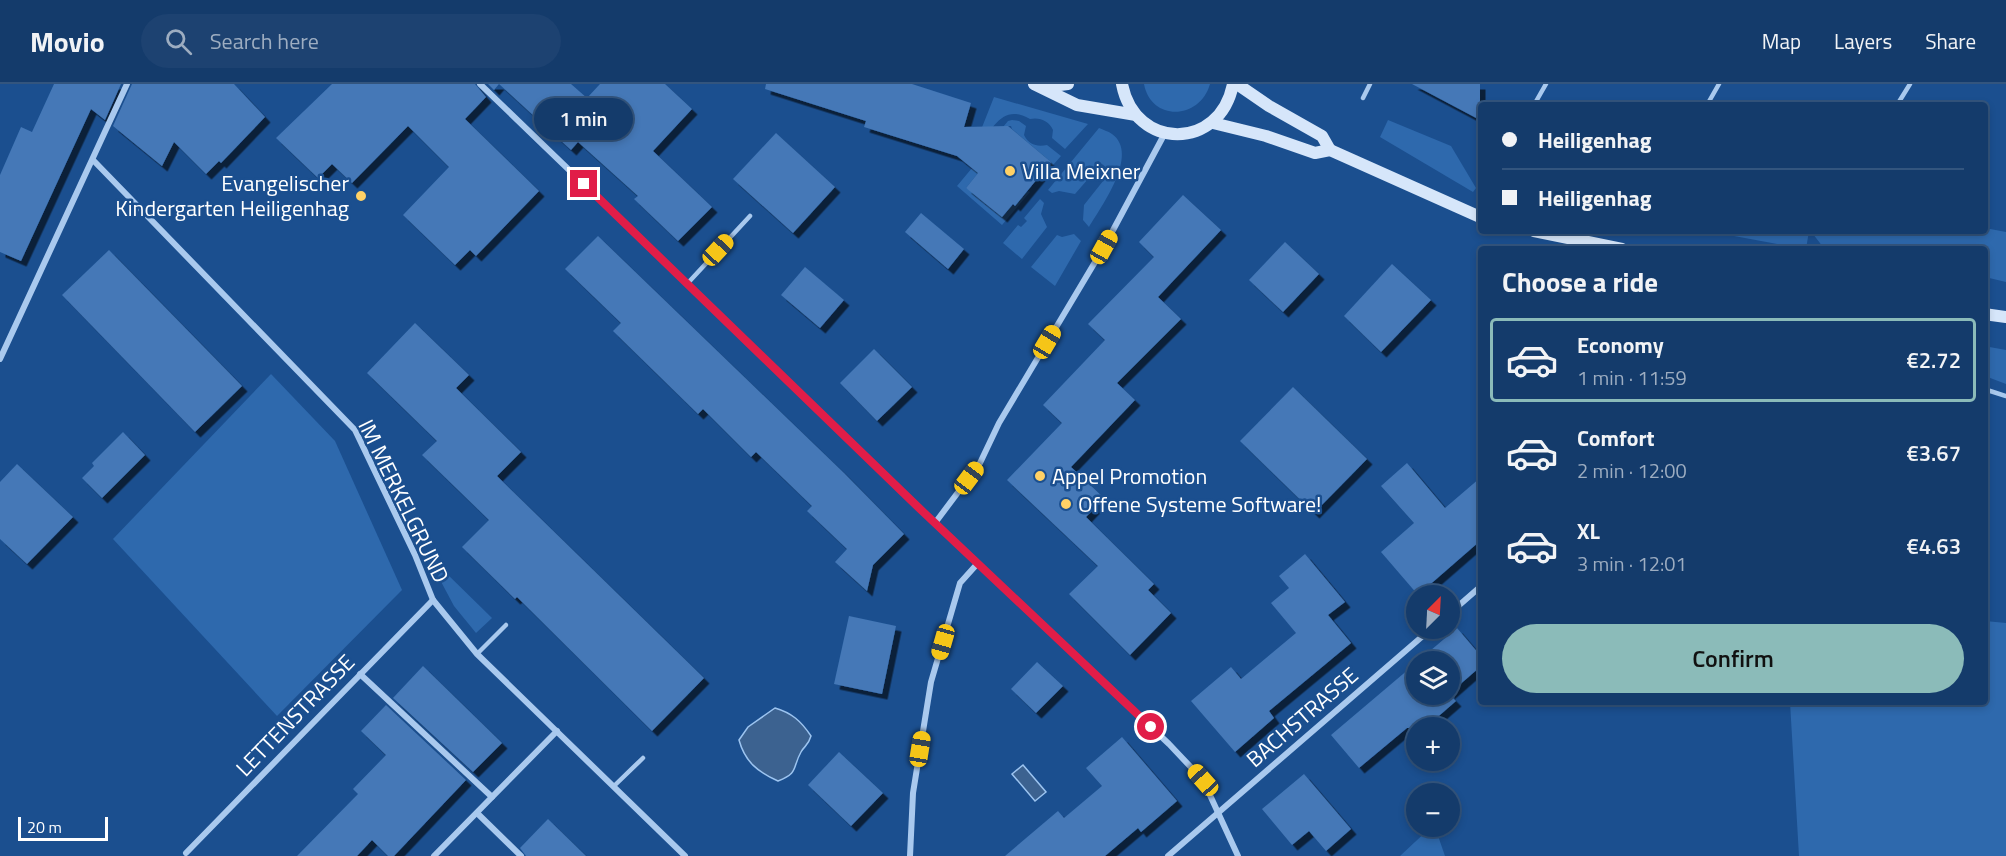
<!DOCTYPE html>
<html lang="en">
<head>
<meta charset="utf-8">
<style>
  body { margin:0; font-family:"Titillium Web",sans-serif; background:#1d4271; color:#f1f3f6; height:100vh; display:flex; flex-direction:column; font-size:22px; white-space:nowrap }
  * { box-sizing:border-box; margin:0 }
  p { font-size:20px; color:#9dadc1 }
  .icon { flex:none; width:33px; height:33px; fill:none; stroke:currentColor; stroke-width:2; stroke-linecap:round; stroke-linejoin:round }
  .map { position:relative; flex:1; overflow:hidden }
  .details { position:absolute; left:1478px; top:162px; width:510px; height:459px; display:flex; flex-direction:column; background:#143b6b; border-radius:6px; box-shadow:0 3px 9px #0003,0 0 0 2px #33557e }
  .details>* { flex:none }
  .hud { position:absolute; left:1478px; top:18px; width:510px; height:132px; border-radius:6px; box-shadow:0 3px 9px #0003,0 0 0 2px #33557e; display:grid; align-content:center; height:132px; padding:0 24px; background:#143b6b }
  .needle { width:39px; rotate:24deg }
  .buttons { position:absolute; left:1406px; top:501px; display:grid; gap:12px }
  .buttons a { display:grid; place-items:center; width:54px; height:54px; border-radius:50%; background:#143b6b; box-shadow:0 3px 9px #0003,0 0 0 2px #33557e; font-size:30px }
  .scale { position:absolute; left:18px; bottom:15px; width:90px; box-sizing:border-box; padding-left:6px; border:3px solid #fff; border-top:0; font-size:16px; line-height:21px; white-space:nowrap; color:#fff; -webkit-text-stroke:4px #1b4f8f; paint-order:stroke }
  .end { position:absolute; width:27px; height:27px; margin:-14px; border:8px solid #e11d48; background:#fff; box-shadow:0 0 0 3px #fff }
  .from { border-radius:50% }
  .bubble { position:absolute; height:42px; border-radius:21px; background:#143b6b; box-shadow:0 3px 9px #0003,0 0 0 2px #33557e; font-size:20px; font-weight:600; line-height:42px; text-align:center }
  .car { position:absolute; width:18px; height:36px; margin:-18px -9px; border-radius:8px; box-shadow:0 0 4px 2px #0007; background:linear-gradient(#f5c518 24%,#345 0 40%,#f5c518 0 76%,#345 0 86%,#f5c518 0) }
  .hud b { display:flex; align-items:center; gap:21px; height:57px; font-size:22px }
  .hud b+b { border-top:2px solid #33557e }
  .hud i { width:15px; height:15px; background:#f1f3f6 }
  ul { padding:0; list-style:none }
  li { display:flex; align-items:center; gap:18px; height:84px; margin:0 12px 9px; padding:0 12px; border:3px solid transparent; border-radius:6px }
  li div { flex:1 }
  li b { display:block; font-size:22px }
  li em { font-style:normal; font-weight:600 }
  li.selected { border-color:#8bbbb9 }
  li>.icon { width:54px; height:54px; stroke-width:1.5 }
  h2 { padding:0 24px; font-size:27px; line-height:72px }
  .cta { display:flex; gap:12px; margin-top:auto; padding:12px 24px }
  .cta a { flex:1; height:69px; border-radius:36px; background:#8bbbb9; color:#111; font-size:24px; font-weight:600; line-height:69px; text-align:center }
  header { display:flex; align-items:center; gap:36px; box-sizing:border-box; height:84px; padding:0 30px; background:#143b6b; border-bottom:2px solid #33557e }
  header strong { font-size:28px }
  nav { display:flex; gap:33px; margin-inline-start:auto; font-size:21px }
  .search { width:420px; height:54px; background:#1d4271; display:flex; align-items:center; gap:15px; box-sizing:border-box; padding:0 21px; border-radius:33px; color:#9dadc1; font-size:22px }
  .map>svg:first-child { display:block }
  .green { fill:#2e69ad }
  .water { fill:#3c6290; stroke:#9cc4f0; stroke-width:1.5 }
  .building { fill:#4478b7; filter:url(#shadow) }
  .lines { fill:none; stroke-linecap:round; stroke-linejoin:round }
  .service { stroke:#a9c9ee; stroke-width:4.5 }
  .minor { stroke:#a9c9ee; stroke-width:6 }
  .secondary { stroke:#d6e6fa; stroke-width:12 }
  .route { stroke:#e11d48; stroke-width:8 }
  .poi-dot { fill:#ffd166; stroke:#1b4f8f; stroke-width:2 }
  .labels { text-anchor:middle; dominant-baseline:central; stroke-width:5; stroke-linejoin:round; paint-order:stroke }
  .poi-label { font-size:22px; fill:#fff; stroke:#1b4f8f; text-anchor:start }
  .street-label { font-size:22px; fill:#fff; stroke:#1b4f8f }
</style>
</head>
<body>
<header>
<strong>Movio</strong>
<div class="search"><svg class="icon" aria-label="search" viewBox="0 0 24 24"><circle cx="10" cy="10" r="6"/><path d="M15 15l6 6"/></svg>Search here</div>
<nav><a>Map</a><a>Layers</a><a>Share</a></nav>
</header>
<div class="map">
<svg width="2006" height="772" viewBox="0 0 2006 772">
  <defs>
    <filter id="shadow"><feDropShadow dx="5.5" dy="5.5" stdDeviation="0" flood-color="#0009"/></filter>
  </defs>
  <rect width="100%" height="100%" fill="#1b4f8f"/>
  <g class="green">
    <path d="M 1144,0 L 1210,0 C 1200,36 1151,38 1144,0 Z"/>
    <path d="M 994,13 L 1088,40 L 1065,65 L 1052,54 L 1053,46 C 1049,37 1040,33 1030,35 C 1003,19 993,44 978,63 L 975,61 Z"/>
    <path d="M 1012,36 L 1019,37 L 1026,42 L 1024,51 C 1029,61 1037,63 1047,61 L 1061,72 L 1039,97 L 1037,95 L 1051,78 L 1012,45 L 1011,42 L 1008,42 L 994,54 L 1008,37 Z"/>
    <polygon points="1388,36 1451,62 1476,104 1473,108 1380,53"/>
    <path d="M 1099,44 C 1103,46 1108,47 1112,50 C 1140,70 1101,123 1089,143 L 1083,136 L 1084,121 L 1111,87 L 1098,77 L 1092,85 L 1095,87 L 1075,110 L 1059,107 L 1052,109 L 1048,106 Z"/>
    <polygon points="972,84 978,89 966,104 1015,122 1028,107 1030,108 1002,141 957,102"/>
    <polygon points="1040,115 1044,119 1041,130 1047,143 1022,175 1003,159 1018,141 1021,143 1027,137 1024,134"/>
    <polygon points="1985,144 2006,148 2006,198 1985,193 1984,165 1831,165 1823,163 1813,150 1813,147 1984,147"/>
    <polygon points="1707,147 1809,147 1806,165 1804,165"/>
    <polygon points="1074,150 1081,157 1055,202 1031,183 1057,151 1062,153"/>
    <polygon points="1984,262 2006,266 2006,300 1985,292"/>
    <polygon points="271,290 335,357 402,506 277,632 113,455"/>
    <polygon points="443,486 492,534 476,549 454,522 438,492"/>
    <polygon points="1985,537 2006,539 2006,772 1799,772 1790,618 1984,618"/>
    <polygon points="1431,743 1435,743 1445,772 1400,772"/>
  </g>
  <g class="water">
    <path d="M 775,624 C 792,629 801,637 811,652 C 808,662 805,661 801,668 C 792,684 799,689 778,697 C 758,688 745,678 739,656 L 748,643 Z"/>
    <polygon points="1023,681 1046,708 1035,717 1012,690"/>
  </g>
  <g class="building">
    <polygon points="54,0 121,0 105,36 91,25 21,177 0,168 0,91 21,43 32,48"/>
    <polygon points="132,0 234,0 265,33 221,79 219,77 206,90 174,58 162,82 113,42"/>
    <polygon points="332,0 475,0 486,13 465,35 539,107 476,172 470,166 455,181 403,131 449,83 408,42 352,99 332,80 318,94 276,54"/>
    <polygon points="488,0 571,0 587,14 600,0 665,0 692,25 653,67 712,123 678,157 634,115 638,112 578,58 571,66 499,0 494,6"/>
    <polygon points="766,0 912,0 971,19 964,43 1008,42 1051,78 1015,122 1013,120 1002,133 966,104 978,89 957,72 864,43 866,37 765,5"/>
    <polygon points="1412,0 1480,0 1480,36"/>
    <polygon points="776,49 835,103 793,149 733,95"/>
    <polygon points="1183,111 1221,146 1158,213 1181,235 1117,299 1135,316 1071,383 1104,414 1086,433 1154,500 1148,506 1171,529 1130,571 1069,510 1098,482 1007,396 1062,339 1043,321 1105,256 1088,240 1154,173 1139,158"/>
    <polygon points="921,129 964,165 948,185 905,148"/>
    <polygon points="598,152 844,389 904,450 873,481 867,507 835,478 847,465 807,427 812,422 756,368 751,373 703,325 698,330 613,247 621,239 565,185"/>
    <polygon points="1285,158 1319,190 1283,228 1249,196"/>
    <polygon points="109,166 242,302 195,348 62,211"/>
    <polygon points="1392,180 1431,216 1381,268 1344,232"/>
    <polygon points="805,183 844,216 820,244 781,211"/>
    <polygon points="415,239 469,291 456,304 521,368 497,392 704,594 652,647 517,513 515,515 462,463 489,436 422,371 437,357 367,289"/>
    <polygon points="874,265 912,303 877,337 840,299"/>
    <polygon points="1293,303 1367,375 1314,429 1240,357"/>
    <polygon points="123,348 145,371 102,414 82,394 94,382 92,379"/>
    <polygon points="1407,379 1445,424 1480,394 1480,457 1418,511 1381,468 1414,439 1381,402"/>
    <polygon points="17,380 73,433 27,480 0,455 0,398"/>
    <polygon points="1305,470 1345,518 1328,531 1351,559 1269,627 1274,634 1235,668 1191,617 1231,583 1241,595 1296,549 1271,519 1289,504 1279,492"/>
    <polygon points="849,532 896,542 882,610 834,600"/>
    <polygon points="1457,544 1480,571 1480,583 1449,610 1456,617 1425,644 1407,644 1359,684 1331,651 1416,579 1416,610 1449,610 1449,578 1417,578"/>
    <polygon points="1037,578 1063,602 1036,629 1011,605"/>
    <polygon points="423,582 502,659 473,688 393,614"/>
    <polygon points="386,621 466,696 394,772 388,772 372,756 357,772 297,772 358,710 353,705 386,671 361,647"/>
    <polygon points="1122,653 1177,717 1141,748 1138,744 1105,772 1005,772 1058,727 1064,734 1102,702 1086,684"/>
    <polygon points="839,668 883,709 851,742 808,701"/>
    <polygon points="1304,690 1351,745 1326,767 1309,747 1292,761 1262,725"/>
    <polygon points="548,735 586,772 526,772 520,764"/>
  </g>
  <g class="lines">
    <g class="service">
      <polyline points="1363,14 1370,0"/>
      <polyline points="1534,21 1546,0"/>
      <polyline points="1707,21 1719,0"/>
      <polyline points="1897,21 1910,0"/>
      <polyline points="687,200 750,132"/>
      <polyline points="1984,305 2006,312"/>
      <polyline points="477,570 506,541"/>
      <polyline points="614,702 643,674"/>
    </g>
    <g class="minor">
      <polyline points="480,0 935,439 1169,660 1203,696 1238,772"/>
      <polyline points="93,76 355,346 415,471 433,516 477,570 685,772"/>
      <polyline points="0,275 127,0"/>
      <polyline points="935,439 980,379 999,339 1104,163 1165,49"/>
      <polyline points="1449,530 1480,503"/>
      <polyline points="360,590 492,713"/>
      <polyline points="477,729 521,772"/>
      <polyline points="186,769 433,516"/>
      <polyline points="434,772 557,647"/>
      <polyline points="910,772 913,709 931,598 960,499 978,479"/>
      <polyline points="1168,772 1432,544"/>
    </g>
    <g class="secondary">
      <polyline points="1034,0 1077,21 1136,31"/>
      <path d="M 1122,0 C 1135,67 1220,67 1233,0"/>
      <polyline points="1237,0 1269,22 1322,52 1330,66"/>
      <polyline points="1044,3 1068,0"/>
      <polyline points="1213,39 1266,52 1315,69 1330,66 1480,133"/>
      <polyline points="1534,147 1622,165"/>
      <polyline points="1984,230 2006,233"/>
    </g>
  </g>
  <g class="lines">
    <polyline class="route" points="584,100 918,423 1151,643"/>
  </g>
  <g class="poi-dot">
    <circle cx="1010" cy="87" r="6"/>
    <circle cx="361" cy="112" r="6"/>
    <circle cx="1040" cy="392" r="6"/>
    <circle cx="1066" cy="420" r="6"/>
  </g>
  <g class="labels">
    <g class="poi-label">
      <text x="1022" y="87">Villa Meixner</text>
      <text x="349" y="99" text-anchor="end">Evangelischer<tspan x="349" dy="25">Kindergarten Heiligenhag</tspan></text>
      <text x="1052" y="392">Appel Promotion</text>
      <text x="1078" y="420">Offene Systeme Software!</text>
    </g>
    <g class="street-label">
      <text transform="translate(404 417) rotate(64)">IM MERKELGRUND</text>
      <text transform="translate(295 631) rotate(-46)">LETTENSTRASSE</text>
      <text transform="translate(1302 633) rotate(-41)">BACHSTRASSE</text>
    </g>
  </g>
</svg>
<div class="buttons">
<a><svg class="needle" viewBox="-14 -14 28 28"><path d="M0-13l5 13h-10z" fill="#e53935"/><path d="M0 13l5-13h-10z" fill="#9dadc1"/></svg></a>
<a><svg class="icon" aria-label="layers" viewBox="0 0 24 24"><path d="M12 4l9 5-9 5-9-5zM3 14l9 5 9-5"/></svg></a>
<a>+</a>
<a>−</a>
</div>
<div class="scale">20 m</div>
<i class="end from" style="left:1151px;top:643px"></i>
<i class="end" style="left:584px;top:100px"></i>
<div class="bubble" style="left:534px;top:14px;width:99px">1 min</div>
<i class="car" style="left:1104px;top:163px;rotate:29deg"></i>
<i class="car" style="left:718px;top:166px;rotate:43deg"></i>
<i class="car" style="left:1047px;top:258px;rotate:31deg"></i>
<i class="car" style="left:969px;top:394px;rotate:37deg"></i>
<i class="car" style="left:943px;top:558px;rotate:196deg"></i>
<i class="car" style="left:920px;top:665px;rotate:9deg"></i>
<i class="car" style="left:1203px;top:696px;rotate:318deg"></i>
<div class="hud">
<b><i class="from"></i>Heiligenhag</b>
<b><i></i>Heiligenhag</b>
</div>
<section class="details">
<h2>Choose a ride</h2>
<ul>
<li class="selected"><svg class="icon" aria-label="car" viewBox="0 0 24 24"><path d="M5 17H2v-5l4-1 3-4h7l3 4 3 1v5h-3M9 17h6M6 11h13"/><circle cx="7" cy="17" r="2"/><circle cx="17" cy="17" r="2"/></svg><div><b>Economy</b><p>1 min · 11:59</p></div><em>€2.72</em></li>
<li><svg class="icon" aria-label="car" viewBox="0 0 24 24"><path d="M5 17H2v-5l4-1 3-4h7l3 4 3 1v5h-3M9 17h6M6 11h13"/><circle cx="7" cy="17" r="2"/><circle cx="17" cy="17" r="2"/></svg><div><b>Comfort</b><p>2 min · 12:00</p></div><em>€3.67</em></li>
<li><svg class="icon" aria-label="car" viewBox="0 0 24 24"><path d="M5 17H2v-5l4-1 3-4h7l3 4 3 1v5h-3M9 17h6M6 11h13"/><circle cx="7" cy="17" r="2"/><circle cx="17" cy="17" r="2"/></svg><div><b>XL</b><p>3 min · 12:01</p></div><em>€4.63</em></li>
</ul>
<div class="cta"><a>Confirm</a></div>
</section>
</div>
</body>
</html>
